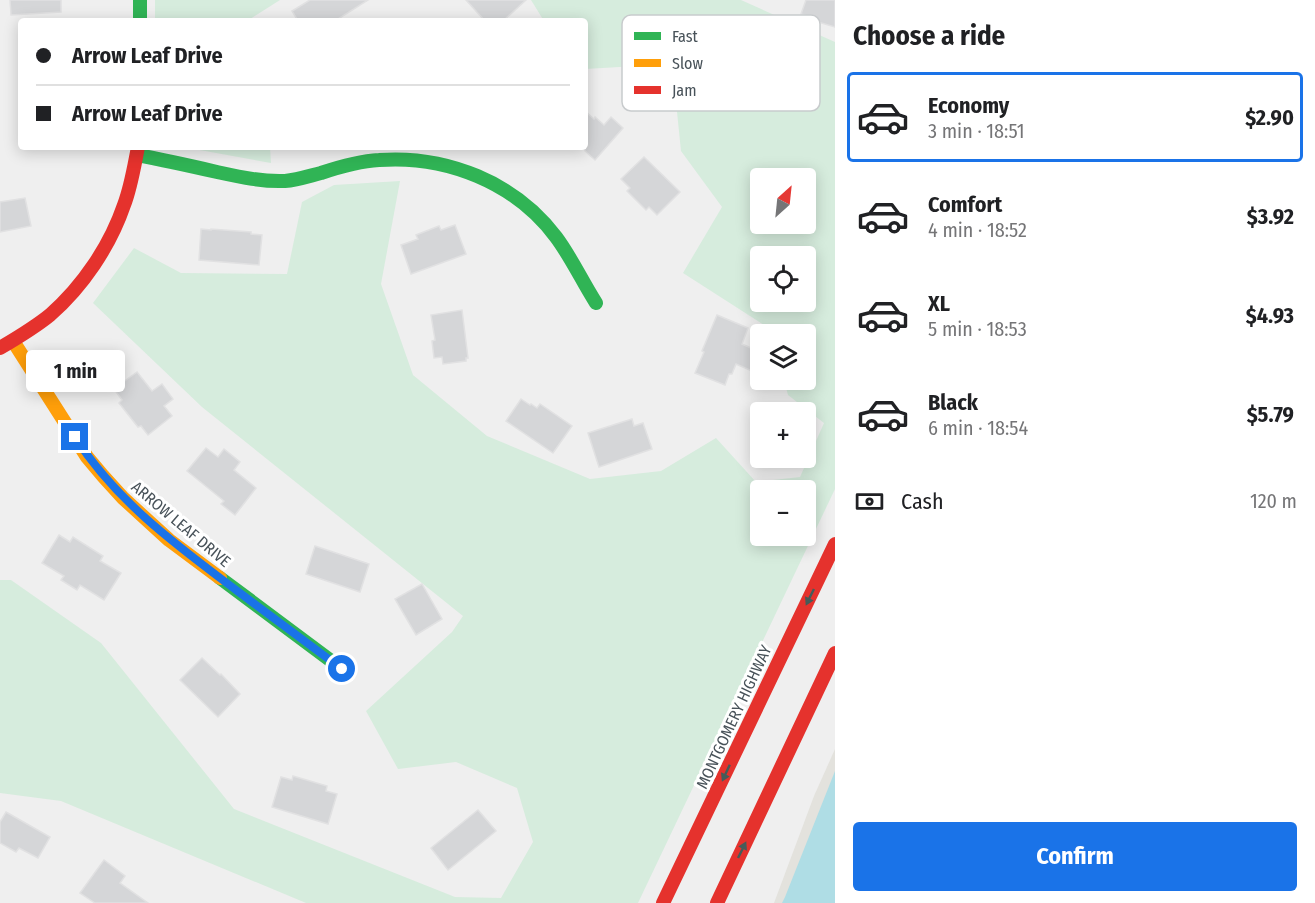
<!DOCTYPE html>
<html lang="en">
<head>
<meta charset="utf-8">
<style>
  body { margin:0; font-family:"Fira Sans Condensed",sans-serif; background:#f6f6f6; color:#202124; height:100vh; display:flex; flex-direction:column; font-size:22px; white-space:nowrap }
  * { box-sizing:border-box; margin:0 }
  p { font-size:20px; color:#757577 }
  .icon { flex:none; width:33px; height:33px; fill:none; stroke:currentColor; stroke-width:2; stroke-linecap:round; stroke-linejoin:round }
  .map { position:relative; flex:1; overflow:hidden }
  .sheet { display:flex; flex-direction:column; background:#fff; width:480px }
  .sheet>* { flex:none }
  .banner { position:absolute; left:18px; top:18px; width:570px; height:132px; border-radius:6px; box-shadow:0 3px 15px #0003; display:grid; align-content:center; height:132px; padding:0 18px; background:#fff }
  .needle { width:39px; rotate:27deg }
  .buttons { position:absolute; left:750px; top:168px; display:grid; gap:12px }
  .buttons a { display:grid; place-items:center; width:66px; height:66px; border-radius:6px; background:#fff; box-shadow:0 3px 15px #0003; font-size:30px }
  .end { position:absolute; width:27px; height:27px; margin:-14px; border:8px solid #1a73e8; background:#fff; box-shadow:0 0 0 3px #fff }
  .from { border-radius:50% }
  .bubble { position:absolute; height:42px; border-radius:6px; background:#fff; box-shadow:0 3px 15px #0003; font-size:20px; font-weight:700; line-height:42px; text-align:center }
  .banner b { display:flex; align-items:center; gap:21px; height:57px; font-size:22px }
  .banner b+b { border-top:2px solid #e0e0e0 }
  .banner i { width:15px; height:15px; background:#202124 }
  ul { padding:0; list-style:none }
  li { display:flex; align-items:center; gap:18px; height:90px; margin:0 12px 9px; padding:0 6px; border:3px solid transparent; border-radius:6px }
  li div { flex:1 }
  li b { display:block; font-size:22px }
  li em { font-style:normal; font-weight:700 }
  li.on { border-color:#1a73e8 }
  li>.icon { width:54px; height:54px; stroke-width:1.5 }
  h2 { padding:0 18px; font-size:27px; line-height:72px }
  .pay { display:flex; align-items:center; gap:15px; height:66px; padding:0 18px; font-size:22px }
  .pay p { margin-inline-start:auto }
  .primary-button { display:flex; gap:12px; margin-top:auto; padding:12px 18px }
  .primary-button a { flex:1; height:69px; border-radius:6px; background:#1a73e8; color:#fff; font-size:24px; font-weight:700; line-height:69px; text-align:center }
  main { display:flex; flex:1; min-height:0 }
  .map>svg:first-child { display:block }
  .commercial { fill:#e3e2dd }
  .green { fill:#d6ecdd; fill-rule:evenodd }
  .water { fill:#afdde5 }
  .building { fill:#d5d6d8; stroke:#e1e1e2; stroke-width:1.5 }
  .lines { fill:none; stroke-linecap:round; stroke-linejoin:round }
  .fast { stroke:#30b455; stroke-width:14 }
  .slow { stroke:#ff9f0a; stroke-width:14 }
  .jam { stroke:#e5322d; stroke-width:14 }
  .oneway { fill:#465c59 }
  .route { stroke:#1a73e8; stroke-width:8 }
  .labels { text-anchor:middle; dominant-baseline:central; stroke-width:6; stroke-linejoin:round; paint-order:stroke }
  .street-label { font-size:16px; fill:#485259; stroke:#fff }
  .key { fill:#fff; stroke:#c8cbcd; stroke-width:1.5 }
  .key-label { font-size:16px; fill:#485259 }
</style>
</head>
<body>
<main>
<div class="map">
<svg width="835" height="903" viewBox="0 0 835 903">
  <rect width="100%" height="100%" fill="#efefef"/>
  <polygon class="commercial" points="835,749 835,903 774,903 814,796"/>
  <g class="green">
    <polygon points="155,0 280,0 247,21 155,21"/>
    <path d="M 531,0 L 741,0 L 835,42 L 835,489 L 638,903 L 306,903 L 61,801 L 0,793 L 0,580 L 11,580 L 101,643 L 234,809 L 455,897 L 501,898 L 533,842 L 517,788 L 456,762 L 398,769 L 366,711 L 452,632 L 463,616 L 202,407 L 93,303 L 134,248 L 181,273 L 287,274 L 302,202 L 334,185 L 400,181 L 381,284 L 413,375 L 487,436 L 590,479 L 661,471 L 716,438 L 756,482 L 800,477 L 824,423 L 788,395 L 784,380 L 806,380 L 806,334 L 770,334 L 767,327 L 683,273 L 722,207 L 681,151 L 676,102 L 637,66 L 585,69 L 585,21 L 544,21 ZM 760,178 L 806,178 L 806,224 L 760,224 ZM 760,256 L 806,256 L 806,302 L 760,302 ZM 760,490 L 806,490 L 806,536 L 760,536 Z"/>
    <polygon points="183,147 270,147 271,163"/>
  </g>
  <polygon class="water" points="835,771 835,903 782,903 785,897"/>
  <g class="building">
    <polygon points="10,0 61,0 61,12 11,15"/>
    <polygon points="310,0 368,0 335,21 298,21 292,11"/>
    <polygon points="466,0 526,0 503,21 485,21"/>
    <polygon points="806,0 835,0 835,27 811,20 811,17 801,14"/>
    <polygon points="585,111 594,119 595,117 604,125 611,117 623,128 595,160 585,151"/>
    <polygon points="644,157 680,192 657,215 649,207 646,210 627,191 630,188 621,179"/>
    <polygon points="25,198 31,226 0,232 0,202"/>
    <polygon points="455,225 466,254 411,274 401,245 418,239 416,235 439,226 441,230"/>
    <polygon points="201,229 211,230 211,229 251,232 251,234 262,235 259,265 199,260"/>
    <polygon points="462,310 468,358 466,358 466,361 443,364 442,357 434,358 432,341 435,340 431,315"/>
    <polygon points="717,315 748,328 742,344 760,352 752,371 736,364 732,374 729,374 725,385 695,373 704,352 702,351"/>
    <polygon points="137,372 152,391 162,384 173,399 164,406 172,416 148,435 141,426 138,427 119,403 122,400 114,389"/>
    <polygon points="521,399 530,405 531,404 537,408 540,404 572,426 553,453 506,421"/>
    <polygon points="632,419 634,426 643,423 652,449 599,467 588,433"/>
    <polygon points="206,448 218,457 224,449 240,462 234,470 256,488 235,515 221,504 224,501 187,471"/>
    <polygon points="59,535 70,542 73,537 103,556 100,561 121,573 104,600 80,585 77,590 61,580 64,576 42,563"/>
    <polygon points="315,546 369,564 360,592 306,574"/>
    <polygon points="422,584 442,619 416,635 395,599"/>
    <polygon points="202,658 220,675 221,674 240,694 218,717 180,680"/>
    <polygon points="293,776 327,786 326,791 337,794 328,824 272,807 281,777 292,780"/>
    <polygon points="478,810 496,831 448,870 431,848"/>
    <polygon points="6,812 50,837 38,858 19,848 16,852 0,843 0,822"/>
    <polygon points="104,860 125,876 120,883 148,903 95,903 80,893"/>
  </g>
  <g class="lines">
    <g class="fast">
      <polyline points="140,0 140,21"/>
      <path d="M 137,155 C 164,160 191,166 217,172 C 240,177 262,182 285,181 C 297,180 309,176 321,173 C 339,167 359,161 379,160 C 446,155 515,182 556,237 C 571,257 582,281 596,303"/>
      <polyline points="220,578 342,669"/>
    </g>
    <polyline class="slow" points="13,341 87,457 103,476 123,498 169,540 220,578"/>
    <g class="jam">
      <path d="M 0,348 C 17,338 34,328 50,315 C 83,286 110,246 124,205 C 131,187 134,167 138,147"/>
      <polyline points="663,903 835,544"/>
      <polyline points="717,903 835,653"/>
    </g>
  </g>
  <defs><path id="oneway-solid" d="M-6-.8H1V-3.2L6.5 0L1 3.2V.8H-6Z" transform="scale(1.5)"/></defs>
  <g class="oneway">
    <use href="#oneway-solid" transform="translate(810 597) rotate(116)"/>
    <use href="#oneway-solid" transform="translate(726 773) rotate(115)"/>
    <use href="#oneway-solid" transform="translate(742 850) rotate(-64)"/>
  </g>
  <g class="lines">
    <path class="route" d="M 75,437 C 116,501 176,545 236,590 C 271,616 307,643 342,669"/>
  </g>
  <g class="labels">
    <g class="street-label">
      <text transform="translate(181 524) rotate(40)">ARROW LEAF DRIVE</text>
      <text transform="translate(734 717) rotate(-65)">MONTGOMERY HIGHWAY</text>
    </g>
  </g>
  <rect x="622" y="15" width="198" height="96" rx="9" class="key"/>
  <rect x="634" y="32" width="27" height="8" fill="#30b455"/>
  <rect x="634" y="59" width="27" height="8" fill="#ff9f0a"/>
  <rect x="634" y="86" width="27" height="8" fill="#e5322d"/>
  <g class="key-label">
    <text x="672" y="42">Fast</text>
    <text x="672" y="69">Slow</text>
    <text x="672" y="96">Jam</text>
  </g>
</svg>
<div class="buttons">
<a><svg class="needle" viewBox="-14 -14 28 28"><path d="M0-13l5 13h-10z" fill="#e53935"/><path d="M0 13l5-13h-10z" fill="#757577"/></svg></a>
<a><svg class="icon" aria-label="locate" viewBox="0 0 24 24"><circle cx="12" cy="12" r="6"/><path d="M12 2v4M12 18v4M2 12h4M18 12h4"/></svg></a>
<a><svg class="icon" aria-label="layers" viewBox="0 0 24 24"><path d="M12 4l9 5-9 5-9-5zM3 14l9 5 9-5"/></svg></a>
<a>+</a>
<a>−</a>
</div>
<i class="end from" style="left:342px;top:669px"></i>
<i class="end" style="left:75px;top:437px"></i>
<div class="bubble" style="left:26px;top:350px;width:99px">1 min</div>
<div class="banner">
<b><i class="from"></i>Arrow Leaf Drive</b>
<b><i></i>Arrow Leaf Drive</b>
</div>
</div>
<section class="sheet">
<h2>Choose a ride</h2>
<ul>
<li class="on"><svg class="icon" aria-label="car" viewBox="0 0 24 24"><path d="M5 17H2v-5l4-1 3-4h7l3 4 3 1v5h-3M9 17h6M6 11h13"/><circle cx="7" cy="17" r="2"/><circle cx="17" cy="17" r="2"/></svg><div><b>Economy</b><p>3 min · 18:51</p></div><em>$2.90</em></li>
<li><svg class="icon" aria-label="car" viewBox="0 0 24 24"><path d="M5 17H2v-5l4-1 3-4h7l3 4 3 1v5h-3M9 17h6M6 11h13"/><circle cx="7" cy="17" r="2"/><circle cx="17" cy="17" r="2"/></svg><div><b>Comfort</b><p>4 min · 18:52</p></div><em>$3.92</em></li>
<li><svg class="icon" aria-label="car" viewBox="0 0 24 24"><path d="M5 17H2v-5l4-1 3-4h7l3 4 3 1v5h-3M9 17h6M6 11h13"/><circle cx="7" cy="17" r="2"/><circle cx="17" cy="17" r="2"/></svg><div><b>XL</b><p>5 min · 18:53</p></div><em>$4.93</em></li>
<li><svg class="icon" aria-label="car" viewBox="0 0 24 24"><path d="M5 17H2v-5l4-1 3-4h7l3 4 3 1v5h-3M9 17h6M6 11h13"/><circle cx="7" cy="17" r="2"/><circle cx="17" cy="17" r="2"/></svg><div><b>Black</b><p>6 min · 18:54</p></div><em>$5.79</em></li>
</ul>
<div class="pay"><svg class="icon" aria-label="cash" viewBox="0 0 24 24"><path d="M3 7h18v10H3z"/><circle cx="12" cy="12" r="2"/></svg>Cash<p>120 m</p></div>
<div class="primary-button"><a>Confirm</a></div>
</section>
</main>
</body>
</html>
